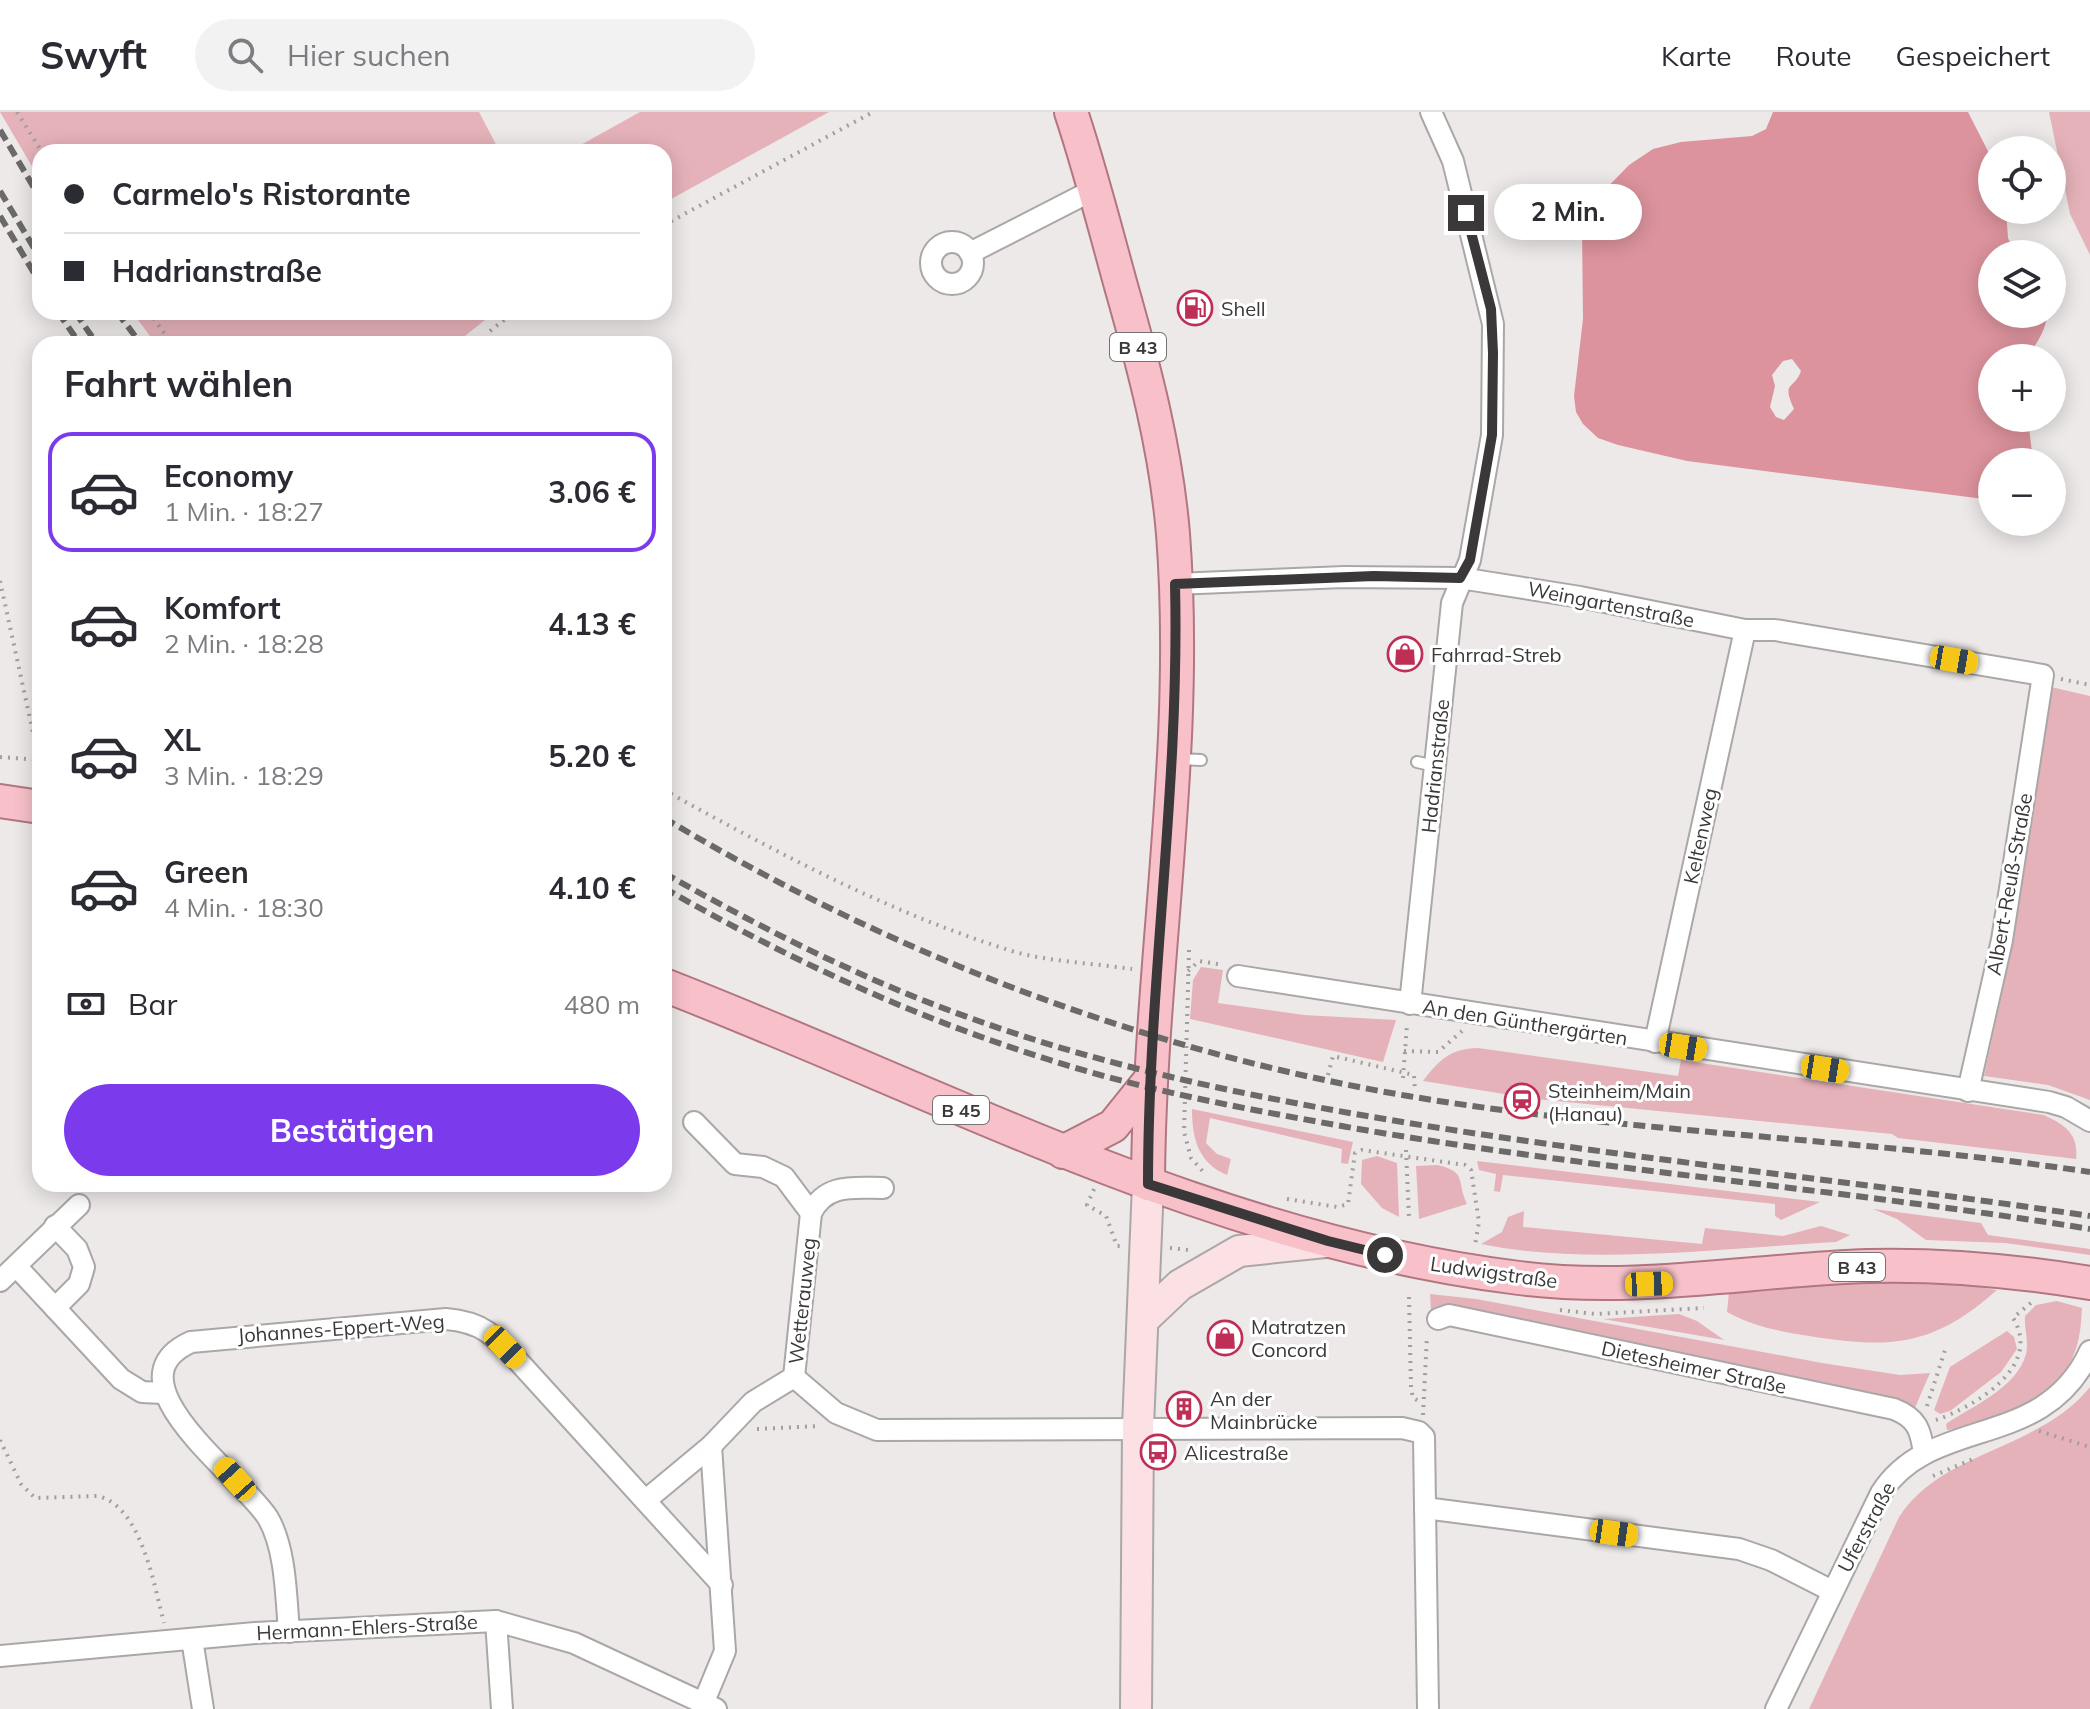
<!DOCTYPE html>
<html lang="de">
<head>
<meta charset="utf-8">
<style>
  body { margin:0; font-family:Mulish,sans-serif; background:#f2f2f3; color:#2b2b33; height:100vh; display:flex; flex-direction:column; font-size:30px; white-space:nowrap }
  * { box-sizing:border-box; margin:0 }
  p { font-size:26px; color:#7c7c81 }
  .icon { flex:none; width:44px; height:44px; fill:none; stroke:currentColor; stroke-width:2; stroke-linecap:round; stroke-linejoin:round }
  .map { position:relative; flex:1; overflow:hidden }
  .panel { position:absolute; left:32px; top:224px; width:640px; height:856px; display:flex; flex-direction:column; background:#fff; border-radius:24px; box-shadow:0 4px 20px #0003 }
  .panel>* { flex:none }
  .banner { position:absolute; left:32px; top:32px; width:640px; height:176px; border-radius:24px; box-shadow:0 4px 20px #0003; display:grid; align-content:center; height:176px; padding:0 32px; background:#fff }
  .controls { position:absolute; left:1978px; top:24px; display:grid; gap:16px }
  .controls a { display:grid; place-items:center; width:88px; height:88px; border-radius:50%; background:#fff; box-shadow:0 4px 20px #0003; font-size:40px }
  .end { position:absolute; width:36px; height:36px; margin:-18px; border:10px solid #3a3838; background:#fff; box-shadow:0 0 0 4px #fff }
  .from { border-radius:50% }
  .bubble { position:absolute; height:56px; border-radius:28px; background:#fff; box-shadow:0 4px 20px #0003; font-size:26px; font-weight:700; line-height:56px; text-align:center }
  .car { position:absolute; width:24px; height:48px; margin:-24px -12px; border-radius:10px; box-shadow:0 0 6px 2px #0007; background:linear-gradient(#f5c518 24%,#345 0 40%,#f5c518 0 76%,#345 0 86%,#f5c518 0) }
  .banner b { display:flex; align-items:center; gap:28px; height:76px; font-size:30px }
  .banner b+b { border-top:2px solid #e1e1e2 }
  .banner i { width:20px; height:20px; background:#2b2b33 }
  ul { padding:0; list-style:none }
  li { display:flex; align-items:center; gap:24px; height:120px; margin:0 16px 12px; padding:0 16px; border:4px solid transparent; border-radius:24px }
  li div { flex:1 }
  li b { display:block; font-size:30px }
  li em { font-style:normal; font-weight:700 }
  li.selected { border-color:#7c3aed }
  li>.icon { width:72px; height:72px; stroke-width:1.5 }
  h2 { padding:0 32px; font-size:36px; line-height:96px }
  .pay { display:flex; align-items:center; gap:20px; height:88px; padding:0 32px; font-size:30px }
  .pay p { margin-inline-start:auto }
  .primary-button { display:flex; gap:16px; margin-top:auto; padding:16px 32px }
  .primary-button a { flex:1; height:92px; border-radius:48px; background:#7c3aed; color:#fff; font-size:32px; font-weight:700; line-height:92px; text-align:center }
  header { display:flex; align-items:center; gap:48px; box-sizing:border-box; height:112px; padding:0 40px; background:#fff; border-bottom:2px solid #e1e1e2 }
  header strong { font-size:38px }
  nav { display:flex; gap:44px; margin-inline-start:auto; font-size:28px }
  .search { width:560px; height:72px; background:#f2f2f3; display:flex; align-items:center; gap:20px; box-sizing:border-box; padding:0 28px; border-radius:44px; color:#7c7c81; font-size:30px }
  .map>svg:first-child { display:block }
  .green { fill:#e5b2b9 }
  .water { fill:#dc939d; fill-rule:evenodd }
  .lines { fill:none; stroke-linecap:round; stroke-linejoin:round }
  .service-casing { stroke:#aba7a7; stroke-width:14 }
  .minor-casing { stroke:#aba7a7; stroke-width:24 }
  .secondary-casing { stroke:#aba7a7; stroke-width:34 }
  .primary-casing { stroke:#b27680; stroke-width:36 }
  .path { stroke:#a19e9e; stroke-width:4; stroke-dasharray:2 6; stroke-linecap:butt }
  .service { stroke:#fff; stroke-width:10 }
  .minor { stroke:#fff; stroke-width:20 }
  .secondary { stroke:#fbe0e4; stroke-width:30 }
  .primary { stroke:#f8c1ca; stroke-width:32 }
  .rail { stroke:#6c6969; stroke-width:6; stroke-dasharray:12 6; stroke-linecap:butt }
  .route { stroke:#3a3838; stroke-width:10 }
  .labels { text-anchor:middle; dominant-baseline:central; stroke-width:6; stroke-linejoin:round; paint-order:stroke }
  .shield { fill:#fff; stroke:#757474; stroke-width:2 }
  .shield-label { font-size:18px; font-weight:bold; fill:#3a3838 }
  .poi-label { font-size:20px; fill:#3a3838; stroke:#fff; text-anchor:start }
  .street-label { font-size:20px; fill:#3a3838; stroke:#fff }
</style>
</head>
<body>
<header>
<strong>Swyft</strong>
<div class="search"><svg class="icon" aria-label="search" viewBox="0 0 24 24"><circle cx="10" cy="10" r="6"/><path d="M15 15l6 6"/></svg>Hier suchen</div>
<nav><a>Karte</a><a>Route</a><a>Gespeichert</a></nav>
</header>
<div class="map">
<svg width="2090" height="1597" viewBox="0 0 2090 1597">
  <rect width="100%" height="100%" fill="#ede9e9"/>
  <g class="green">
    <polygon points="0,0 479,0 500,40 40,40 40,68"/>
    <polygon points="640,0 829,0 664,91 664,40 568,40"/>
    <polygon points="2049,0 2090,0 2090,143 2070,102"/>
    <polygon points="132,200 495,200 455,232 156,232"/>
    <polygon points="2051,575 2090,584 2090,988 2048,973 1984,964 2012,834"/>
    <polygon points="1201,855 1223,858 1218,891 1304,903 1396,908 1383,950 1190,907 1193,868"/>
    <path d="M 1478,936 L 1678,964 L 1681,948 L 2044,1003 C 2065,1013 2079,1022 2076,1047 L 1898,1026 L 1892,1022 L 1536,987 L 1423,969 C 1440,947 1450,937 1478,936 Z"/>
    <path d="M 1192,997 L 1353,1030 L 1348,1052 L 1341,1051 L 1342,1037 L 1210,1006 L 1206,1031 L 1217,1042 L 1231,1047 L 1227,1063 C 1198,1051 1192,1026 1192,997 Z"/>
    <polygon points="1377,1044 1397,1051 1399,1105 1382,1096 1361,1072 1362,1048"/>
    <polygon points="1477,1049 1820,1090 1781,1108 1775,1104 1775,1092 1503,1063 1500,1080 1494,1079 1496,1062 1479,1058"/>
    <path d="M 1437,1053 C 1468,1060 1456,1069 1467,1092 L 1419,1107 L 1416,1054 Z"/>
    <polygon points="1873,1097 1981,1111 1988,1123 2090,1137 2090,1143 2005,1131 1926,1128 1897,1107"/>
    <path d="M 1524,1099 L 1523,1115 L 1702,1132 L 1705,1116 L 1783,1124 L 1821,1114 L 1850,1123 L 1836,1130 C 1727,1136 1587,1154 1481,1132 L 1502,1120 L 1508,1105 Z"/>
    <path d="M 1879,1170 L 1960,1172 L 1997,1178 C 1933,1235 1890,1237 1809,1224 C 1779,1219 1754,1215 1727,1200 L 1729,1180 Z"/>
    <polygon points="1430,1182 1476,1187 1822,1251 1900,1263 1930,1261 1914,1298 1441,1197 1431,1200"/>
    <path d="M 2057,1189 L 2082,1196 C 2081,1217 2079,1237 2067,1256 C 2045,1291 1986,1314 1947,1318 L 1946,1312 C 1972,1294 2017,1276 2026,1242 C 2029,1229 2024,1217 2025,1204 L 2036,1193 Z"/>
    <polygon points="1679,1202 1697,1209 1724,1228 1603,1207"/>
    <polygon points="2007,1219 2014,1225 2017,1237 2001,1260 1950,1299 1940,1302 1934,1298 1950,1255"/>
    <path d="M 2090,1275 L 2090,1597 L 1809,1597 L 1899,1405 C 1942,1338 2040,1338 2090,1275 Z"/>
  </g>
  <path class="water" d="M 1773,0 L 1968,0 L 1992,47 L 1992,98 L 2006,98 L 2008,126 L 2015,142 L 1992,142 L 1992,202 L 2047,202 C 2046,219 2036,232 2027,246 L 1992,246 L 1992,306 L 2028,306 L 2033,350 L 1992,350 L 1992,388 L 1687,349 L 1618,333 L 1598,326 L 1583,312 L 1576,300 L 1574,284 L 1583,207 L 1582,118 L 1589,94 L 1629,53 L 1653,37 L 1681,30 L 1752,24 L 1766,17 ZM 1792,247 L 1801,259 C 1794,279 1781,268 1794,297 L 1784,308 L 1776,305 L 1770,295 L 1775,274 L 1772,263 L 1783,249 Z"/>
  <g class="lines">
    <g class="service-casing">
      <g id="service">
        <polyline points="1179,647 1201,648"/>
        <polyline points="1417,650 1435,654"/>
      </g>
    </g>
    <g class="minor-casing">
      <g id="minor">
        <circle cx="952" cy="151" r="21"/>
        <polyline points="970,141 1095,77"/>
        <polyline points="1175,472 1344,465 1460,466 1580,485 1745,518 1775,518 2043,563 2002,828 1968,979"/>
        <polyline points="1238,864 2049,990 2066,995 2090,1009"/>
        <polyline points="1410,892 1452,491 1470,448 1492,323 1493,212 1453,49 1431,0"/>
        <polyline points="1655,930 1745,518"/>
        <polyline points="694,1010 735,1052 763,1055 784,1065 811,1101"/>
        <polyline points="16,1154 121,1267 142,1280 163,1281"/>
        <polyline points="0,1169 79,1093"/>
        <polyline points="55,1196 79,1172 84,1155 77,1137 55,1114"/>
        <path d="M 1438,1207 L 1449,1203 L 1894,1297 C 1917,1306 1921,1318 1924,1342"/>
        <polyline points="794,1265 836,1301 877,1318 1402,1316 1419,1320 1424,1325 1428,1597"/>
        <path d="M 646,1388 L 711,1334 L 753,1290 L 794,1265 L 811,1101 C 826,1071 853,1076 883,1076"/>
        <polyline points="1425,1396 1739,1437 1771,1448 1832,1479"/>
        <polyline points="496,1509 502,1597"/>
        <path d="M 289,1520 C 286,1485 286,1437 268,1406 C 243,1365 104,1269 191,1230 L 446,1207 C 483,1210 495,1224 519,1250 L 722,1473"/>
        <polyline points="192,1527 203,1597"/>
        <polyline points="0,1544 255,1521 496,1509 574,1531 716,1597"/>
        <polyline points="703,1592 725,1539 711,1334"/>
        <path d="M 1776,1597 L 1881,1381 C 1932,1302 2044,1340 2090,1239"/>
      </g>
    </g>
    <g class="secondary-casing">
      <g id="secondary">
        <polyline points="1143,1208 1180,1173 1239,1139 1325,1130"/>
        <polyline points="1136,1597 1138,1315 1148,1072"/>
      </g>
    </g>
    <g class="primary-casing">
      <g id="primary">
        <path d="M 1071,0 C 1090,57 1105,116 1121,174 C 1144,255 1166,337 1173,422 C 1190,639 1149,856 1148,1072"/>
        <polyline points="0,689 40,695"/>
        <path d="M 664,873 C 945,982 1215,1129 1519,1166 C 1637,1181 1751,1158 1868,1154 C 1943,1152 2016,1159 2090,1171"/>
        <polyline points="1063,1040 1113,1014 1150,968"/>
      </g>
    </g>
    <g class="path">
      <polyline points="17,0 42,40"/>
      <polyline points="664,113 873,0"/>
      <polyline points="149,200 172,232"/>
      <polyline points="490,219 514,200"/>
      <polyline points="0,469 39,648"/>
      <polyline points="2061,567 2090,573"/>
      <polyline points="0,645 40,648"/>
      <path d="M 664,678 C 776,740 889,801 1012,839 C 1049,850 1093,851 1132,857"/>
      <polyline points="1189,838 1184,1020 1191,1046 1206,1063"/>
      <polyline points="1188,859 1199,849 1223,853"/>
      <polyline points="1404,939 1438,940 1462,919"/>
      <polyline points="1328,963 1333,944 1414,963 1415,980"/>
      <polyline points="1403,966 1407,913"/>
      <polyline points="1406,1038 1409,1106"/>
      <polyline points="1094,1077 1087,1093 1106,1104 1117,1134 1121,1134"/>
      <polyline points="1287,1087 1337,1095 1348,1092 1355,1041 1362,1038 1465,1053 1471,1058 1479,1110 1475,1133"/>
      <polyline points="1170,1136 1189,1138"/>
      <polyline points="1409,1185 1411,1276 1413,1286 1422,1291"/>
      <polyline points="1560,1198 1595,1202 1704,1196"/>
      <polyline points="1927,1294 1945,1238"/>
      <polyline points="1423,1303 1427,1224"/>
      <path d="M 1936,1308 C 1976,1294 2043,1254 2013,1206 L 2033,1189"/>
      <polyline points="757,1317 820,1314"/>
      <polyline points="2039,1319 2090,1335"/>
      <path d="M 0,1328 L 21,1372 L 35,1386 L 98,1384 C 142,1395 154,1474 164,1511"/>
      <polyline points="1933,1364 1973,1347"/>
    </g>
    <use href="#service" class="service"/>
    <use href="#minor" class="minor"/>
    <use href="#secondary" class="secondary"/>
    <use href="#primary" class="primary"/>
    <g class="rail">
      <polyline points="0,18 40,86"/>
      <polyline points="0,79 40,146"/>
      <polyline points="0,104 40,171"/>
      <polyline points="58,200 80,232"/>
      <polyline points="75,200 97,232"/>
      <polyline points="117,200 141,232"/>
      <path d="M 664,706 C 893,843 1144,939 1408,984 C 1634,1022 1864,1026 2090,1060"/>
      <path d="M 664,761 C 763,817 865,869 973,907 C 1120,960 1273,989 1427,1014 C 1648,1049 1870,1071 2090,1104"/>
      <path d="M 664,776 C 786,846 915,906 1050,948 C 1146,979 1247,997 1347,1015 C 1593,1058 1843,1077 2090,1117"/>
    </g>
  </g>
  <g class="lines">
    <path class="route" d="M 1385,1143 L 1328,1129 L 1148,1072 C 1148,872 1180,673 1175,472 L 1374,464 L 1460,466 L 1470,448 L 1492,323 L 1493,241 L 1491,197 L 1466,101"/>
  </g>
  <defs>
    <g id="fuel-ring" transform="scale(1.8)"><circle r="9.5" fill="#fff" stroke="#be2e55" stroke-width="1.5"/><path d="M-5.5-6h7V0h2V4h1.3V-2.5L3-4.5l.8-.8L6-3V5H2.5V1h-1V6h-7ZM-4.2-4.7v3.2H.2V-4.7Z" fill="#be2e55"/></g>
    <g id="shop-ring" transform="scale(1.8)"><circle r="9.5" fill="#fff" stroke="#be2e55" stroke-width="1.5"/><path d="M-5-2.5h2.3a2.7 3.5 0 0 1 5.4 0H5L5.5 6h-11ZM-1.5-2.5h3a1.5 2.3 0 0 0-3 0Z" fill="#be2e55"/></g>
    <g id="station-ring" transform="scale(1.8)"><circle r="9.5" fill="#fff" stroke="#be2e55" stroke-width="1.5"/><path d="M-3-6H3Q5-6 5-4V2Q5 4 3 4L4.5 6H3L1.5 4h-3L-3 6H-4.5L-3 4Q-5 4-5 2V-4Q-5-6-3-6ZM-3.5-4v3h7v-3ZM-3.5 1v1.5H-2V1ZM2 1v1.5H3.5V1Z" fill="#be2e55"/></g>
    <g id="building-ring" transform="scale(1.8)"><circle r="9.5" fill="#fff" stroke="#be2e55" stroke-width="1.5"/><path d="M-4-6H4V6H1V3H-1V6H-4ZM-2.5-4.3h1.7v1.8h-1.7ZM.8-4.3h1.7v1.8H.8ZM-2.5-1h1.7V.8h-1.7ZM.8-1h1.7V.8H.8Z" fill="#be2e55"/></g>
    <g id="bus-ring" transform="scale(1.8)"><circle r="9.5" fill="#fff" stroke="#be2e55" stroke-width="1.5"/><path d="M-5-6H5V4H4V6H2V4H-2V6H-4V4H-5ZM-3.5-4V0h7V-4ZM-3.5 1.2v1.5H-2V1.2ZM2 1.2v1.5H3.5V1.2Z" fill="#be2e55"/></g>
  </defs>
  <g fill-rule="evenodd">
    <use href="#fuel-ring" x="1195" y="196"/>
    <use href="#shop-ring" x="1405" y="542"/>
    <use href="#station-ring" x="1522" y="989"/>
    <use href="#shop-ring" x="1225" y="1226"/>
    <use href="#building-ring" x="1184" y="1297"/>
    <use href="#bus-ring" x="1158" y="1340"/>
  </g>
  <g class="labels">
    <g class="shield">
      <rect x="1110" y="221" width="56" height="28" rx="6"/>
      <rect x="933" y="984" width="56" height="28" rx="6"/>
      <rect x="1829" y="1141" width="56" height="28" rx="6"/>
    </g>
    <g class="shield-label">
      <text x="1138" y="235">B 43</text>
      <text x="961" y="998">B 45</text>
      <text x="1857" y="1155">B 43</text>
    </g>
    <g class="poi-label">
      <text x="1221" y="196">Shell</text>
      <text x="1431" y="542">Fahrrad-Streb</text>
      <text x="1548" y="978">Steinheim/Main<tspan x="1548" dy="23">(Hanau)</tspan></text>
      <text x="1251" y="1214">Matratzen<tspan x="1251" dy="23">Concord</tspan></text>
      <text x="1210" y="1286">An der<tspan x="1210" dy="23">Mainbrücke</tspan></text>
      <text x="1184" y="1340">Alicestraße</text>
    </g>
    <g class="street-label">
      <text transform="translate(1611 492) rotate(11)">Weingartenstraße</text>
      <text transform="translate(1435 654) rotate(-84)">Hadrianstraße</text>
      <text transform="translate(1700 724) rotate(-78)">Keltenweg</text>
      <text transform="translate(2009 772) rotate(-80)">Albert-Reuß-Straße</text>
      <text transform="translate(1525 910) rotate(9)">An den Günthergärten</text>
      <text transform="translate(1494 1160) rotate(8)">Ludwigstraße</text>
      <text transform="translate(802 1189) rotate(-84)">Wetterauweg</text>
      <text transform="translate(341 1216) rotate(-4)">Johannes-Eppert-Weg</text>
      <text transform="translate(1694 1255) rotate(12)">Dietesheimer Straße</text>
      <text transform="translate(1866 1415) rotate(-62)">Uferstraße</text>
      <text transform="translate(367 1515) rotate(-3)">Hermann-Ehlers-Straße</text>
    </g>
  </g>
</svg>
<div class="controls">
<a><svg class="icon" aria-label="locate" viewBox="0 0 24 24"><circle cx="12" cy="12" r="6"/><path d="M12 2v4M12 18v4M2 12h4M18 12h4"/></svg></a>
<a><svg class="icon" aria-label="layers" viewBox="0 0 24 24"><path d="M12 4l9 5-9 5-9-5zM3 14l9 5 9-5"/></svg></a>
<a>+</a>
<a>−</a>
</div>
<i class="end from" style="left:1385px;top:1143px"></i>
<i class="end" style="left:1466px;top:101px"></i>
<div class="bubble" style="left:1494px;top:72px;width:148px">2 Min.</div>
<i class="car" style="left:1954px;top:548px;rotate:100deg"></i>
<i class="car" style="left:1683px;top:935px;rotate:99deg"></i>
<i class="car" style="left:1825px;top:957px;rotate:99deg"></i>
<i class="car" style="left:1649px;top:1172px;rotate:88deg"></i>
<i class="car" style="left:505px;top:1235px;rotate:136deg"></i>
<i class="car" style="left:235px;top:1367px;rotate:318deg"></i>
<i class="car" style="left:1614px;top:1421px;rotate:98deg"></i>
<div class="banner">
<b><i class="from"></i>Carmelo's Ristorante</b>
<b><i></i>Hadrianstraße</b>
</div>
<section class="panel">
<h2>Fahrt wählen</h2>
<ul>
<li class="selected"><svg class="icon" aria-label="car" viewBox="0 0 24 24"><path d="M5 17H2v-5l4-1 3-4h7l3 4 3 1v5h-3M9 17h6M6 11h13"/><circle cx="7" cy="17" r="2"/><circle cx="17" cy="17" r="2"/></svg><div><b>Economy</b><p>1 Min. · 18:27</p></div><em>3.06 €</em></li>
<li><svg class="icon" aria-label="car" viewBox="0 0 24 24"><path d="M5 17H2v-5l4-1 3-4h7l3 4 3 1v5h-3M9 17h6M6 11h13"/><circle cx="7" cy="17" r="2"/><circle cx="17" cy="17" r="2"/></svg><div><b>Komfort</b><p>2 Min. · 18:28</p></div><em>4.13 €</em></li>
<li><svg class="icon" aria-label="car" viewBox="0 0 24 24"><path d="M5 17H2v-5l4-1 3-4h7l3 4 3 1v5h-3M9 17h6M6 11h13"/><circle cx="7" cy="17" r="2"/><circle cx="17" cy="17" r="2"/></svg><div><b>XL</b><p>3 Min. · 18:29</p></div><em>5.20 €</em></li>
<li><svg class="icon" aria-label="car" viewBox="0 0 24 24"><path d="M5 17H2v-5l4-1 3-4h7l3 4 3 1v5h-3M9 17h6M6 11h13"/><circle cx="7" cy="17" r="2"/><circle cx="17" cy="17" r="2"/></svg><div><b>Green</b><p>4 Min. · 18:30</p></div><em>4.10 €</em></li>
</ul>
<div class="pay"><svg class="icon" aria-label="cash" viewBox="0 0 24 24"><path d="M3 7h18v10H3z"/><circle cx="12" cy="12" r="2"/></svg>Bar<p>480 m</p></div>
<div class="primary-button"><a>Bestätigen</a></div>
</section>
</div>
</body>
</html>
